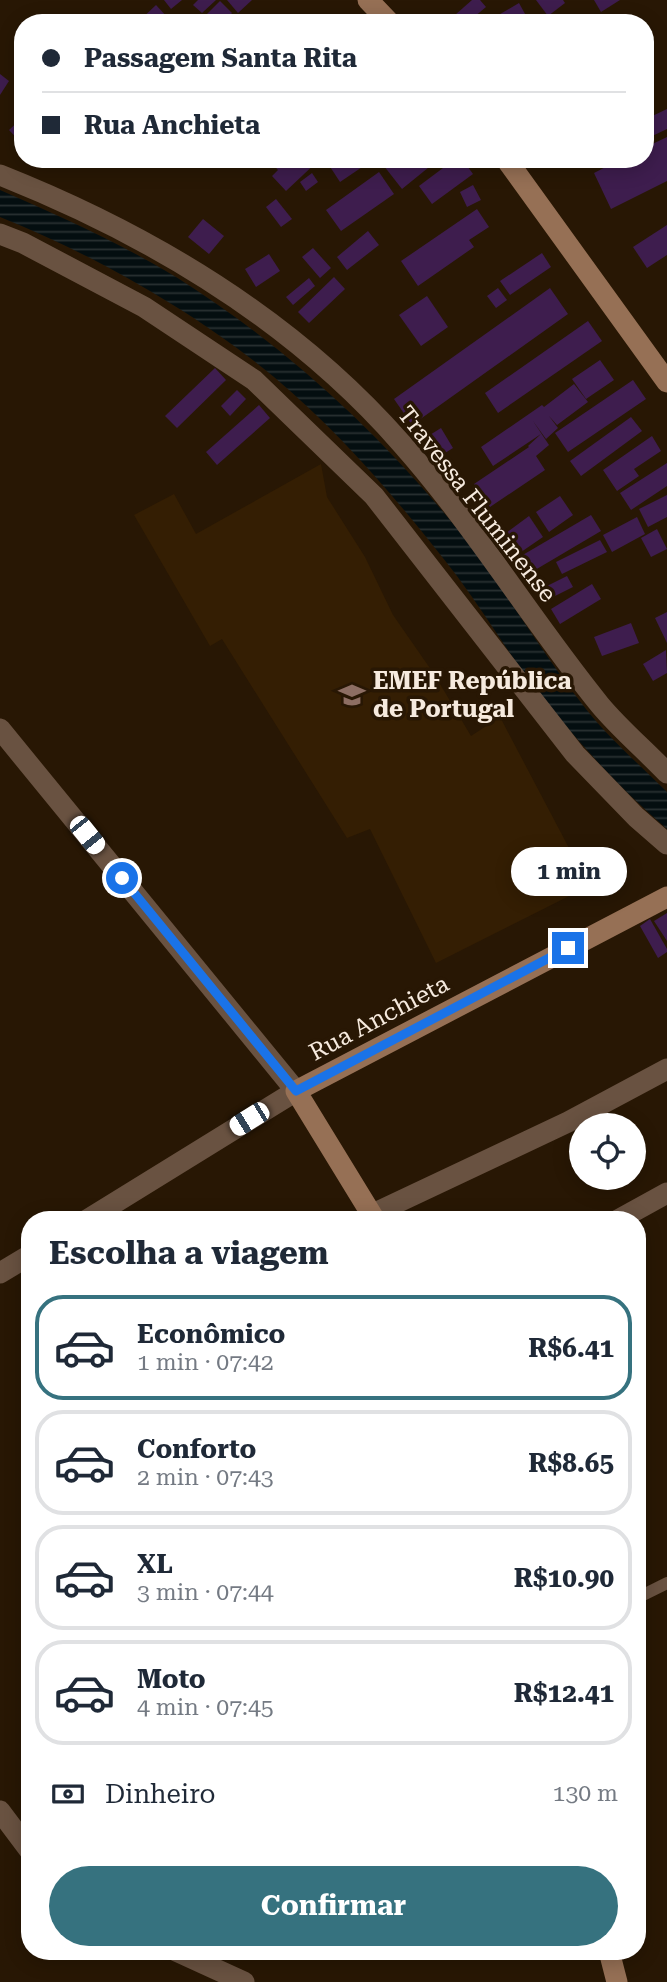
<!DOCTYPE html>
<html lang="pt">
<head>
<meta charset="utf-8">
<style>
  body { margin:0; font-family:"Roboto Serif",serif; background:#f2f2f3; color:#1f2937; height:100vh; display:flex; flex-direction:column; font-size:26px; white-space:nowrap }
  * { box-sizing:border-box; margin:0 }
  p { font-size:23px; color:#747a83 }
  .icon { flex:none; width:38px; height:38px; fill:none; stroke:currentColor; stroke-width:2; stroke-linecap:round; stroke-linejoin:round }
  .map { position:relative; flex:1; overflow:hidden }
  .panel { position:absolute; left:21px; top:1211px; width:625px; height:749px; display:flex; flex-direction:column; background:#fff; border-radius:28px; box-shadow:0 4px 18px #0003 }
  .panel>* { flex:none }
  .hud { position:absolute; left:14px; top:14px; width:640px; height:154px; border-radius:28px; box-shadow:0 4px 18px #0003; display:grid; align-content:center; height:154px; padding:0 28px; background:#fff }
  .fabs { position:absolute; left:569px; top:1113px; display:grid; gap:14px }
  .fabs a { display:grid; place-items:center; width:77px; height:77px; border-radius:50%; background:#fff; box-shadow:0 4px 18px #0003; font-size:35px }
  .end { position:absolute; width:32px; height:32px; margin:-16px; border:9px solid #1a73e8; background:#fff; box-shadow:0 0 0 4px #fff }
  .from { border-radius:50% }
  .bubble { position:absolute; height:49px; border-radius:24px; background:#fff; box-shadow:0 4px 18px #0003; font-size:23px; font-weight:700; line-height:49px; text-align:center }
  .car { position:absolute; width:21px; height:42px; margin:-21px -10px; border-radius:9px; box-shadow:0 0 5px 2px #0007; background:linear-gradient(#fff 24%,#345 0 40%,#fff 0 76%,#345 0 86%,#fff 0) }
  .hud b { display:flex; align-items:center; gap:24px; height:66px; font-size:26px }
  .hud b+b { border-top:2px solid #e0e1e3 }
  .hud i { width:18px; height:18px; background:#1f2937 }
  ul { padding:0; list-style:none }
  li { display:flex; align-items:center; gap:21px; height:105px; margin:0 14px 10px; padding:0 14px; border:4px solid #e0e1e3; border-radius:28px }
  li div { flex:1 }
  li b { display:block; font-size:26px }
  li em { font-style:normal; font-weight:700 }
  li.on { border-color:#36727f }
  li>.icon { width:63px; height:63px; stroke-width:1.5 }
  h2 { padding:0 28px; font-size:32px; line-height:84px }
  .pay { display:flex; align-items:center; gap:18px; height:77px; padding:0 28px; font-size:26px }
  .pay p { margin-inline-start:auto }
  .button { display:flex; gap:14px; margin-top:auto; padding:14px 28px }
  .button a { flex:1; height:80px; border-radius:42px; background:#36727f; color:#fff; font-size:28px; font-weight:700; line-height:80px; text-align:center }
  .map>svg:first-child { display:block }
  .built { fill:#341e03 }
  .water { fill:url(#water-rules) }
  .building { fill:#3e1d4e }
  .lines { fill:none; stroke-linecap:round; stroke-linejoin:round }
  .lane { stroke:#695241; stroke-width:12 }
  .street { stroke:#695241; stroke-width:21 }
  .secondary { stroke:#967055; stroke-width:21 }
  .route { stroke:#1a73e8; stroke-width:9 }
  .labels { text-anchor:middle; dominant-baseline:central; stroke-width:7; stroke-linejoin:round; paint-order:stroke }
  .street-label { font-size:24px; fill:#f6eade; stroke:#281704 }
  .poi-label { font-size:24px; font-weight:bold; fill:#f6eade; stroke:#281704; text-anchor:start }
</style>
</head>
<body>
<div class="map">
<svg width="667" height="1982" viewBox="0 0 667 1982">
  <defs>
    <pattern id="water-rules" width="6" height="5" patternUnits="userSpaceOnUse" patternTransform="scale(1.75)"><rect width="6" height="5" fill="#040e10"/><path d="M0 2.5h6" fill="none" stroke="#293132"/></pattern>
  </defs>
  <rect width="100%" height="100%" fill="#281704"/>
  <polygon class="built" points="321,464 327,497 365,557 393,615 434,674 471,736 500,717 589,886 436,963 370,829 347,838 222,639 210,646 134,515 174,494 196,534"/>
  <path class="water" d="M 0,190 C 60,216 120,243 176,277 C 284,345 379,432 459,531 C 502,585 537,645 579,700 C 604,734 637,762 667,792 L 667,829 C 617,786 573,737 533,685 C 506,650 484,612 457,576 C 402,505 343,435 274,377 C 197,313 93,254 0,217 Z"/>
  <g class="building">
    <polygon points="164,0 182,0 171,9"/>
    <polygon points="198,0 216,0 202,13 193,5"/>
    <polygon points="227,0 252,0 238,13"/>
    <polygon points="472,0 480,0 486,7 467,23 461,23 455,15"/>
    <polygon points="536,0 563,0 565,3 548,16"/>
    <polygon points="594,0 620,0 601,12"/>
    <polygon points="220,1 232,13 223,23 213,23 206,15"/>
    <polygon points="519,3 530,23 485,23"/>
    <polygon points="156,5 168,18 163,23 137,23"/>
    <polygon points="0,74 9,81 0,95"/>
    <polygon points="646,86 654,102 646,106"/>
    <polygon points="667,109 667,129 646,139 646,119"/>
    <polygon points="23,117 23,145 9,130"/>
    <polygon points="667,137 667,181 611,209 594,173 621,159 646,159 646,147"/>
    <polygon points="268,159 320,159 286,191 272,176 278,170"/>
    <polygon points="325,159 374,159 340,182"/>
    <polygon points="392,159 439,159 402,189 384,166"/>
    <polygon points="455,159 462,159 473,174 432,204 419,186"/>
    <polygon points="379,172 394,194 341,231 326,210"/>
    <polygon points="312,173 318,182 306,191 300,182"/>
    <polygon points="473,185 481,200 467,207 460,192"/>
    <polygon points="276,199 292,219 281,227 266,207"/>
    <polygon points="477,209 489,227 469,240 474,247 418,286 401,261"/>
    <polygon points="203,219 224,236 209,254 188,237"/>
    <polygon points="667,225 667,255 647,268 633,247"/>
    <polygon points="368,231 379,245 347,270 337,257"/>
    <polygon points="313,248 331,268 320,278 302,257"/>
    <polygon points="542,253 551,267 510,295 500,281"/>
    <polygon points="269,254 280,271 256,287 245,269"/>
    <polygon points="334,277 345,289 309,323 298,312"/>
    <polygon points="309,278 315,286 293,305 286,297"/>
    <polygon points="498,288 507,300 496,308 487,296"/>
    <polygon points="550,288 568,314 412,425 394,399"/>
    <polygon points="427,296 448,327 421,346 399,315"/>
    <polygon points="588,321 602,341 498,413 485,393"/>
    <polygon points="600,360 614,380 586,399 572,379"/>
    <polygon points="215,368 226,380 177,428 165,416"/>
    <polygon points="633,380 646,399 568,452 555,433"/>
    <polygon points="574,384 588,402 557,425 549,416 558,428 546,439 533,421 549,445 536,456 545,470 490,507 474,484 529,447 528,446 541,434 493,466 481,447 542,405 544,407"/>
    <polygon points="237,390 246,399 230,416 221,406"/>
    <polygon points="259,405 270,418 217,465 206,452"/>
    <polygon points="631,417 642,431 581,476 570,461"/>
    <polygon points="441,428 453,448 437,458 425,438"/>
    <polygon points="652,436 661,451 634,469 639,476 617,491 603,470"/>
    <polygon points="667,463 667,486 631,510 620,493"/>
    <polygon points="667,495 667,517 648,527 639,509"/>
    <polygon points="560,496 573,515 549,532 536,512"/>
    <polygon points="591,515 601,531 530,573 521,556"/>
    <polygon points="529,516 543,537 508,561 495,541"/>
    <polygon points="637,517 645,534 612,552 603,535"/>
    <polygon points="657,529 667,549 651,557 641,538"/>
    <polygon points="600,540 607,552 562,574 556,562"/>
    <polygon points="567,576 573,587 547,600 541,589"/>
    <polygon points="592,584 601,599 560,624 551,609"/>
    <polygon points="667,612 667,643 655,618"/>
    <polygon points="631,623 639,643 602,656 594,637"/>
    <polygon points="666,650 667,673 653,681 643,664"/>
    <polygon points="667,913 667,941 654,921"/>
    <polygon points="650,919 667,949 667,952 658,958 640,926"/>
  </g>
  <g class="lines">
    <polyline class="lane" points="637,1598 667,1583"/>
    <g class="street">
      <path d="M 0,175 C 151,235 293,320 401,443 C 474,525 531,620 600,705 C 620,729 645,750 667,773"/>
      <polyline points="0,234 23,243 144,307 254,380 374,496 575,754 636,817 667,844"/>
      <polyline points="0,729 296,1091 87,1220"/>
      <polyline points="373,1214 568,1122 667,1069"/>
      <polyline points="618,1220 667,1193"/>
      <polyline points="0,1273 30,1255"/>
      <polyline points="0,1811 30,1851"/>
      <polyline points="176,1951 244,1982"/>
    </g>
    <g class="secondary">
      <polyline points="368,0 390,23"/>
      <polyline points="506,159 667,382"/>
      <polyline points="375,1220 296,1091 667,897"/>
      <polyline points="609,1951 617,1982"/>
    </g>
  </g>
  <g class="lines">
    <polyline class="route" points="122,878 296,1091 568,948"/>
  </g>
  <defs>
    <g id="school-bare" transform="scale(2.1)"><path d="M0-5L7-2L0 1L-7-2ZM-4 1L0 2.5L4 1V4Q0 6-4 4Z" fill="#8d6e63" stroke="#281704" stroke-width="2.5" paint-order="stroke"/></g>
  </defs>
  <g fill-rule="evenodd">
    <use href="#school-bare" x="352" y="695"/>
  </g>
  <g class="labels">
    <g class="street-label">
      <text transform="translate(477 504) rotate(52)">Travessa Fluminense</text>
      <text transform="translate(379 1018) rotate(-28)">Rua Anchieta</text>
    </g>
    <g class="poi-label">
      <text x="373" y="681">EMEF República<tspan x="373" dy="28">de Portugal</tspan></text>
    </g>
  </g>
</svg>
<div class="fabs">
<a><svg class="icon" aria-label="locate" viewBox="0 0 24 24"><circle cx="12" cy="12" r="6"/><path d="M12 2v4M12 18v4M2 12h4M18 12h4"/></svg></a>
</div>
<i class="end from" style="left:122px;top:878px"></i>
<i class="end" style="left:568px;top:948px"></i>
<div class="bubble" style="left:511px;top:847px;width:116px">1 min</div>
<i class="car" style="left:87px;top:835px;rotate:141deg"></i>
<i class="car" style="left:249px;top:1119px;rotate:238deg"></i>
<div class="hud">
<b><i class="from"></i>Passagem Santa Rita</b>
<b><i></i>Rua Anchieta</b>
</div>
<section class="panel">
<h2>Escolha a viagem</h2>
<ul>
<li class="on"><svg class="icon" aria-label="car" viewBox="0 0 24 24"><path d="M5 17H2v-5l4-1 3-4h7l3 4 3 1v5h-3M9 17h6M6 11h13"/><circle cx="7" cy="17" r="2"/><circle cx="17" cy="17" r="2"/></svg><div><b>Econômico</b><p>1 min · 07:42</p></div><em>R$6.41</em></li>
<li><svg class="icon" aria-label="car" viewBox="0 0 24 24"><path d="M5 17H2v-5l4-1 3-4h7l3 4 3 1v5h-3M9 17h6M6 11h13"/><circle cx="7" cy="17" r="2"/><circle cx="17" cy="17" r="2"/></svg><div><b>Conforto</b><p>2 min · 07:43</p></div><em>R$8.65</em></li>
<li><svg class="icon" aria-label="car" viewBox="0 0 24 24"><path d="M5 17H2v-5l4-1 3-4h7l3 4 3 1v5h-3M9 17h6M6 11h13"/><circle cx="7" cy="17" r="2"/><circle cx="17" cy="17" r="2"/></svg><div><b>XL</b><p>3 min · 07:44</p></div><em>R$10.90</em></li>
<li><svg class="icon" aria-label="car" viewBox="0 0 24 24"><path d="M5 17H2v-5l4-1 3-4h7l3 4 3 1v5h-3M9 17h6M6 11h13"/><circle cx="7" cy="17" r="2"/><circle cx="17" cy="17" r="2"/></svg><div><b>Moto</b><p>4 min · 07:45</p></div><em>R$12.41</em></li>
</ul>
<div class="pay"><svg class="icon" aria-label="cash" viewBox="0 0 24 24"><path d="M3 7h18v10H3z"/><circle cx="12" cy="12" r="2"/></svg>Dinheiro<p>130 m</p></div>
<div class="button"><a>Confirmar</a></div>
</section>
</div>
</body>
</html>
